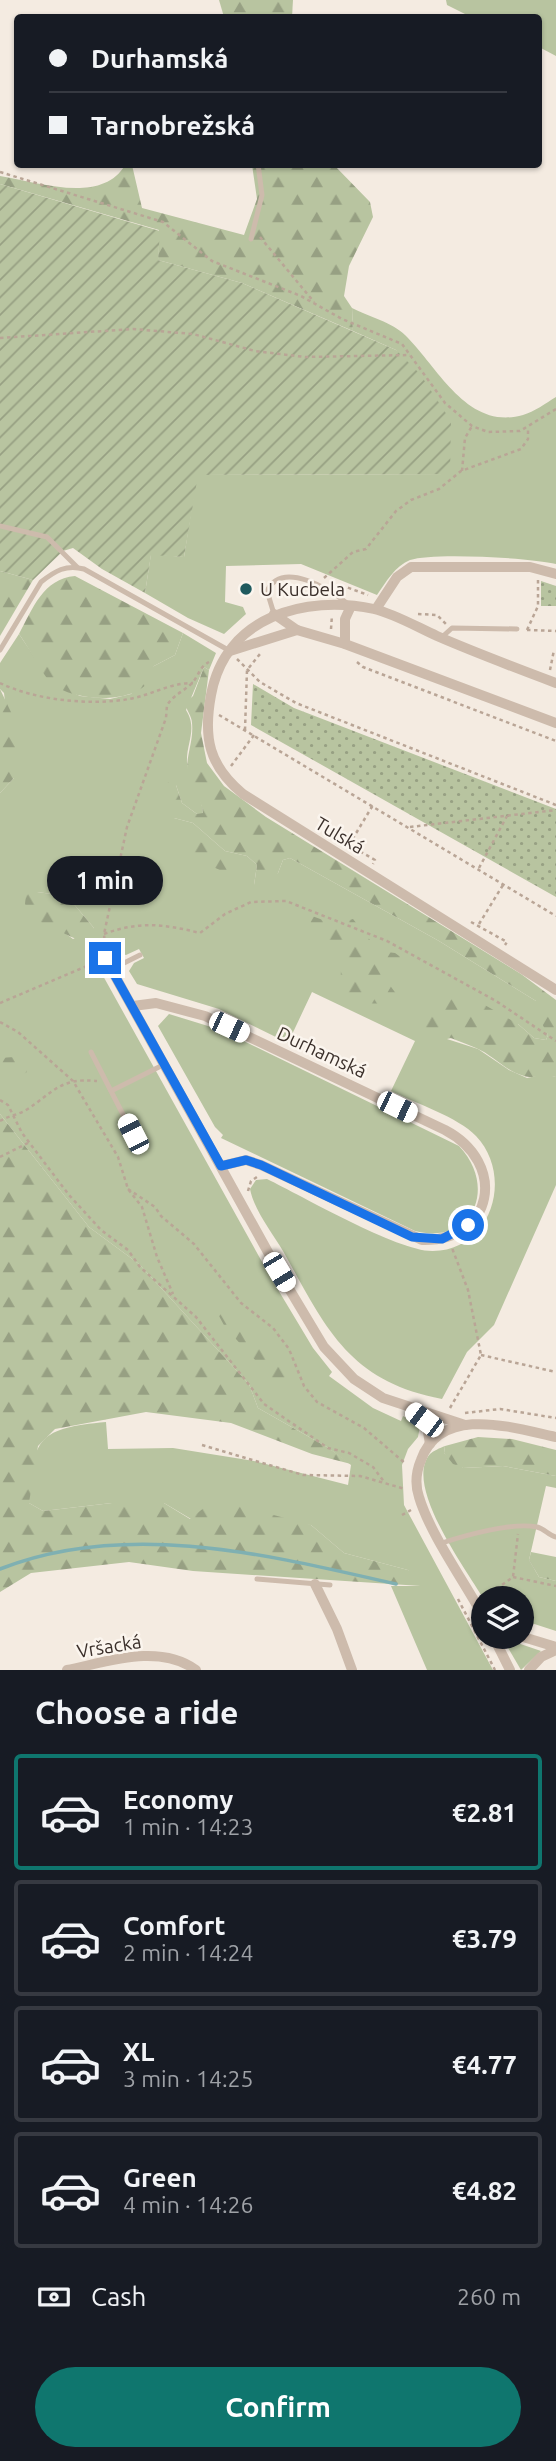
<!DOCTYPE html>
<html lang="en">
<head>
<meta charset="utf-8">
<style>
  body { margin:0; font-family:Ubuntu,sans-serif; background:#242831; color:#f1f3f6; height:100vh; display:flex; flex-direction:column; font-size:26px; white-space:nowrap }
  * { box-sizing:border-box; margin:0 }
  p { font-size:23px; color:#9ea1a6 }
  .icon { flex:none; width:38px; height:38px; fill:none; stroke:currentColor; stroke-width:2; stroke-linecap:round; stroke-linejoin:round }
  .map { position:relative; height:1670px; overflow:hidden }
  .sheet { display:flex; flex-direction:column; background:#171b24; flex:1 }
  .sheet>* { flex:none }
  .guide { position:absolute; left:14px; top:14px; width:528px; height:154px; border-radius:7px; box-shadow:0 2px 5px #0004; display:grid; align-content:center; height:154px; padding:0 35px; background:#171b24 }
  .buttons { position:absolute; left:471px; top:1586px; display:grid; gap:14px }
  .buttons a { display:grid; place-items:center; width:63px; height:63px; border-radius:50%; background:#171b24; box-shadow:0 2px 5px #0004; font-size:35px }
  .end { position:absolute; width:32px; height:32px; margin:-16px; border:9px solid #1a73e8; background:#fff; box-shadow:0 0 0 4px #fff }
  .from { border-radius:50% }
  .bubble { position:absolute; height:49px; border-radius:24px; background:#171b24; box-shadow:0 2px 5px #0004; font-size:23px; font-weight:700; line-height:49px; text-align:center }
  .car { position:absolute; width:21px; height:42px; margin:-21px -10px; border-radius:9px; box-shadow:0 0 5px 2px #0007; background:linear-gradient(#fff 24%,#345 0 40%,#fff 0 76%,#345 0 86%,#fff 0) }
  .guide b { display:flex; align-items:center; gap:24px; height:66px; font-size:26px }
  .guide b+b { border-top:2px solid #363941 }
  .guide i { width:18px; height:18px; background:#f1f3f6 }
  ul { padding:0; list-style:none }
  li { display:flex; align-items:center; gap:21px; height:116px; margin:0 14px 10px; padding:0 21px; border:4px solid #363941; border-radius:7px }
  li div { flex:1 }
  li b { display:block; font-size:26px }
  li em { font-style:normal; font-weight:700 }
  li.current { border-color:#0f766e }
  li>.icon { width:63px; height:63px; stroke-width:1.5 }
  h2 { padding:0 35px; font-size:32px; line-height:84px }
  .pay { display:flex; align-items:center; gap:18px; height:77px; padding:0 35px; font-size:26px }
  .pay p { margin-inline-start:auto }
  .button { display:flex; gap:14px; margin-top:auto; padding:14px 35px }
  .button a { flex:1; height:80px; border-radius:42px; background:#0f766e; color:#fff; font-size:28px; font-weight:700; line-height:80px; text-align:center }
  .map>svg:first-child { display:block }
  .grass { fill:#b8c4a0; fill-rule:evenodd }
  .forest { fill:url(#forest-firs) }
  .park { fill:url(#park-dots) }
  .garden { fill:url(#garden-furrows) }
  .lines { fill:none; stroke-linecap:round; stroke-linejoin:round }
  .stream { stroke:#7fb0b2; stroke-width:3.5 }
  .path { stroke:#b9a596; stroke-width:2.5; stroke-dasharray:3.5 3.5; stroke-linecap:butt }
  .service { stroke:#cdbbac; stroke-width:5 }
  .minor { stroke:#cdbbac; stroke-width:10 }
  .route { stroke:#1a73e8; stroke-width:9 }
  .poi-dot { fill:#1f5a5e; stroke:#fbf5ee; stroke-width:2.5 }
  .labels { text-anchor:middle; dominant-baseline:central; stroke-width:5; stroke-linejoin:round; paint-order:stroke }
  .poi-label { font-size:19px; fill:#3b302b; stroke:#fbf5ee; text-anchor:start }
  .street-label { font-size:19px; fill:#3b302b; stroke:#fbf5ee }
</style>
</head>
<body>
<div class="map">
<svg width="556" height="1670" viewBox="0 0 556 1670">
  <defs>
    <pattern id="forest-firs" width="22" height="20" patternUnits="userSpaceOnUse" patternTransform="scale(1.75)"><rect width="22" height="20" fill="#b8c4a0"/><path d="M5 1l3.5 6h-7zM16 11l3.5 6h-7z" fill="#97a083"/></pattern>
    <pattern id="park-dots" width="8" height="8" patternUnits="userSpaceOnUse" patternTransform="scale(1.75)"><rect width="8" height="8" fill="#b8c4a0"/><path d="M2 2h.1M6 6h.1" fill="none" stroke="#97a083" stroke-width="1.8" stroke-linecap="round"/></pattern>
    <pattern id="garden-furrows" width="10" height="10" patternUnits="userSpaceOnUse" patternTransform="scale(1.75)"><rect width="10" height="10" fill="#b8c4a0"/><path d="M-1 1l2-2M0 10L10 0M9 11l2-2" fill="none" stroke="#97a083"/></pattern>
  </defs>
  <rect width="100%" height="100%" fill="#f4ebe1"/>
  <g class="grass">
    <polygon points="446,0 556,0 556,56 539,47 539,18 471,17 447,5"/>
    <path d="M 352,308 C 368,316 393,323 405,335 C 438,367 467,431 523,415 C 534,412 546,403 556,397 L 556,564 C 531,558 433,552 410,560 C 395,566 386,582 377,595 L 301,564 L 226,566 L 225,602 L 243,607 L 246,614 L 224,634 L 188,618 L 145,593 L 151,554 L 184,557 L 197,475 L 450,474 L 396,350 L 353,331 Z"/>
    <path d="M 183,633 L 216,653 L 209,670 L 204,667 L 186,710 C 198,729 186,743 187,763 C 189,786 202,793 203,814 L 197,814 L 182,803 L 176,785 L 174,818 L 193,823 L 225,851 L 247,856 L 257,865 L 254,885 L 278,873 L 283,860 L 290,858 L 439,941 L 536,1001 L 548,1035 L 546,1040 L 534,1038 L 518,1024 L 447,1039 L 478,1049 L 509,1070 L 527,1078 L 545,1074 L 556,1077 L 556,1185 L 494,1325 L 467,1352 L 442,1399 C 348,1381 326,1328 283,1251 C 272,1232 254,1210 250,1189 L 256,1180 L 267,1179 C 302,1196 399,1252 433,1251 C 492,1250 514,1176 476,1136 C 458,1117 415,1103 391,1091 L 415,1041 L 312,992 L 288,1043 L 219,1009 L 137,984 L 129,971 L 134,963 L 144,958 L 139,949 L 126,955 L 113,952 L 97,965 L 271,1278 L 313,1348 L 332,1372 L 329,1376 L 373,1408 L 401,1421 L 403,1416 L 420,1426 L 418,1437 L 408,1449 L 402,1465 L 404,1505 L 493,1670 L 427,1670 L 391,1586 L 420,1586 L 408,1570 L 344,1553 L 311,1525 L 191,1519 L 164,1503 L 112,1503 L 43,1511 L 29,1503 C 32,1437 40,1428 106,1422 L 108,1449 L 173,1448 L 254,1461 L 348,1485 L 351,1465 L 327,1447 L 258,1408 L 249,1384 L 139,1264 L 89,1227 L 0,1114 L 0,793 L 14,778 L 4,693 L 0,689 L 0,663 L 19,634 L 52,683 L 80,696 L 110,699 L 131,694 L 154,666 L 175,655 ZM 37,892 L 67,896 L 94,928 L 73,939 L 54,925 Z"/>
    <path d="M 169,1014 L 221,1030 L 459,1146 C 498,1187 473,1246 415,1231 L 221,1138 L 223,1135 L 215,1127 L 158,1026 Z"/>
    <path d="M 445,1446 L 444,1453 L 463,1468 L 503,1466 L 556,1476 L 556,1488 L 546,1486 L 529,1560 L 539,1577 L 556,1581 L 556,1631 L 522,1620 L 522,1598 L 483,1598 C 466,1569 403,1485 430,1454 C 433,1451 440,1448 445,1446 Z"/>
    <polygon points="506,1639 541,1651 521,1670 504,1641"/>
  </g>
  <g class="forest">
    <polygon points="219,0 293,0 292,17 224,17"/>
    <path d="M 125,165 L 132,165 L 142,208 L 244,235 L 257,199 L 252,165 L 334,165 L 370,202 L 373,217 L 349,266 L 344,296 L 352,308 L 353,331 L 242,283 L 158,260 L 159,230 L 0,184 L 0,176 C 37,182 102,205 125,165 Z"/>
    <polygon points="0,571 33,580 0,636"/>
    <path d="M 75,576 L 183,633 L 175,655 L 154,666 C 152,671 151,678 148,682 C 131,705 73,701 52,684 C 42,674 28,646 19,634 C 33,608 43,579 75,576 Z"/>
    <path d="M 204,667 L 209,670 L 201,733 L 207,763 L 224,786 L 266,817 L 521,974 L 556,1000 L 556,1077 C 545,1074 533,1079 524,1076 C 505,1071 493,1055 476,1048 C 455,1039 435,1033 415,1023 L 415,1014 L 445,999 L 476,1000 L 518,1024 L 534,1038 L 546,1040 L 548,1035 L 535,1010 L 536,1001 L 439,941 L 290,858 L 283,860 L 278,873 L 265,890 L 258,889 L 254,885 L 257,865 L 247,856 L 225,851 L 193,823 L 174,818 L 162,803 L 163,786 L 169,782 L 176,785 L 182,803 L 197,814 L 203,813 C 202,798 191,792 188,778 C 184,759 194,743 192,723 C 192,716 186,710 185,703 L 193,696 Z"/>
    <polygon points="0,689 18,727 14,778 0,793"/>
    <path d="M 178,840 L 186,845 C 207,835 234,855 233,876 L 178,851 L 174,844 Z"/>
    <path d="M 37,892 L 67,896 L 94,928 L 91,936 L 83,941 C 66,937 54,925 35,921 L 25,904 L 26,894 Z"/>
    <path d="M 312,916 L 334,924 L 353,919 L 379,951 L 395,953 L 405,960 L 407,972 L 383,976 L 397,995 C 384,1011 349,1003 342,985 C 340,979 341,973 341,967 L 318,944 L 315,928 L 308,919 Z"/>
    <polygon points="14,1057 24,1062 27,1072 16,1079 0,1079 0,1058"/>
    <polygon points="0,1114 89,1227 139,1264 249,1384 258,1408 327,1447 351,1464 312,1454 231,1423 146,1412 55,1429 38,1446 29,1503 43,1511 112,1503 164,1503 190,1519 205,1507 233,1504 311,1525 344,1553 408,1570 423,1579 421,1586 193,1571 129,1562 31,1573 0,1592"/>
    <polygon points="220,1311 242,1317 262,1342 274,1347 284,1358 290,1372 284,1385 278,1385 225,1327 219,1316"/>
    <polygon points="478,1437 512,1439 556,1450 556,1476 503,1466 463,1468 453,1464 444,1453 445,1446"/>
    <polygon points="531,1552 556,1557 556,1581 539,1577 529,1560"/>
  </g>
  <g class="park">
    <polygon points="541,581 556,586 556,606 541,606"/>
    <polygon points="253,684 294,708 556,809 556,897 251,725"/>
  </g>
  <polygon class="garden" points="0,184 160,231 158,260 242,283 396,350 420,374 451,421 450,474 198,475 184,557 151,555 145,593 102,569 73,548 63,551 33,580 0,571"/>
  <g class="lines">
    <path class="stream" d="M 0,1569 C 126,1519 269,1555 396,1584"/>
    <g class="path">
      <polyline points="0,172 163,222 212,261 301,296 342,319 402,344 445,403 472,426 488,432 520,431 556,409"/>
      <polyline points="260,237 314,302"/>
      <polyline points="0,338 133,329 193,334 255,351 305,357 410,355"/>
      <polyline points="462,471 465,438 472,426"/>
      <polyline points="324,578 353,552 366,549 396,511 411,500 439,489 461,471 521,449 528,439 528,429"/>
      <polyline points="342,590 346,587 368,595"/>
      <polyline points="418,614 437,615 446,624"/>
      <polyline points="331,629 332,615"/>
      <polyline points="527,630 538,606 538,579"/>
      <polyline points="527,630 556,631"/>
      <polyline points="237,659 260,682 296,703 556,805"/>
      <polyline points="357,662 363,667 556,741"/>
      <polyline points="550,670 554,650"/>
      <path d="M 0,683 C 35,700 90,706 129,699 C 152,695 169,683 193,683"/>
      <polyline points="219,715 556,916"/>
      <polyline points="245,730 247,670 260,654"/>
      <polyline points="231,766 254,735"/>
      <polyline points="410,827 556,810"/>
      <polyline points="349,845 373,805"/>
      <polyline points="354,848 375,860 373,864"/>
      <polyline points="479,868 507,816"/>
      <polyline points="471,922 507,942 505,945"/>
      <polyline points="479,924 503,885"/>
      <path d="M 104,934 C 139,921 164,924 200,933 L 225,914 L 251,902 L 286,901 L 387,941 L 496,1001 L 556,1041"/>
      <path d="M 105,946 L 104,934 L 127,827 L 166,718 L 167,705 C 174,695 182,692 190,685 C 199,677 198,668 209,662"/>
      <polyline points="0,1003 94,963"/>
      <polyline points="0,1022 18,1032 73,1081 118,1157 128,1189 142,1207 157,1257 173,1294"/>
      <polyline points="0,1100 8,1105 22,1133 69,1195 101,1230 128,1250 140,1267 196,1317 264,1404 328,1448 349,1453 373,1467 385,1483"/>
      <path d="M 0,1121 C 8,1116 18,1115 26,1110 C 53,1093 60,1077 97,1081"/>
      <polyline points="0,1157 28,1143"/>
      <polyline points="128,1189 155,1207 161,1216 194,1244 241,1303 273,1328 289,1349 304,1386 317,1402 364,1428 406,1464"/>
      <polyline points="248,1191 251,1181 257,1177"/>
      <polyline points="481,1355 556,1372"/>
      <polyline points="450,1408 481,1355 468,1290 452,1248"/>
      <polyline points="465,1413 500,1409 556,1418"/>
      <polyline points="202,1445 303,1475 360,1476 405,1489"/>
      <polyline points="402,1515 411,1510"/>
      <polyline points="513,1577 556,1586"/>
      <polyline points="485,1597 513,1577 518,1534"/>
      <polyline points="458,1599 495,1670"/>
    </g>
    <g class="service">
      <polyline points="251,239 262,195 258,164"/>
      <polyline points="0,526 47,537 77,567"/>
      <path d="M 274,614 L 267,591 C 282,559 331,590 348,604"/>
      <polyline points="441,638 452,628 517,629"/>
      <path d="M 0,650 L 41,582 C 55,571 66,564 84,569 L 230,651"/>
      <polyline points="112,969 140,955"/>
      <polyline points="91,1052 133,1134"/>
      <polyline points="111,1091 165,1064"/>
      <path d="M 442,1543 C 466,1535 513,1522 537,1527 C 545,1529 548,1535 556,1537"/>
      <polyline points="257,1579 330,1585"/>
    </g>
    <g class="minor">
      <polyline points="376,609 397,577 411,567 530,567 556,574"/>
      <polyline points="274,614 297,630 345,644 556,723"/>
      <polyline points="345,644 345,619 351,606"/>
      <polyline points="230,651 297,630"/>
      <path d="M 556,683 C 516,668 476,653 437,636 C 417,627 395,614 374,609 C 305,594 225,617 211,695 C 203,738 209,766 243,794 L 556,990"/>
      <polyline points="105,958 279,1272 324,1347 354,1379 383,1398 465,1425"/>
      <path d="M 133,1006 L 156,1003 L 205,1016 L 445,1130 C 508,1163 494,1242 422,1240 L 261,1165 L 246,1160 L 221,1166"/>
      <polyline points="411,1410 427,1426 430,1444"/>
      <polyline points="315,1584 337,1629 352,1670"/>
      <path d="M 483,1616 C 464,1581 430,1534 419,1497 C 415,1485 416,1472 421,1460 C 441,1404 514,1428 556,1437"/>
      <polyline points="493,1636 510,1670"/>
      <polyline points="520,1636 556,1647"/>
      <path d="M 67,1670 C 107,1662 159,1643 196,1670"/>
      <polyline points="529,1670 541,1657 556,1650"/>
    </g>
  </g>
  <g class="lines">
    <polyline class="route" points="105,958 221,1166 246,1160 261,1165 412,1237 442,1239 468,1225"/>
  </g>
  <circle class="poi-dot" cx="246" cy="589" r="7"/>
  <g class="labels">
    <g class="poi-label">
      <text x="260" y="589">U Kucbela</text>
    </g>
    <g class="street-label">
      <text transform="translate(340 835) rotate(31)">Tulská</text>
      <text transform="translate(322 1052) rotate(25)">Durhamská</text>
      <text transform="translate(109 1646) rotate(-9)">Vršacká</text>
    </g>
  </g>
</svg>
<div class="buttons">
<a><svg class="icon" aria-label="layers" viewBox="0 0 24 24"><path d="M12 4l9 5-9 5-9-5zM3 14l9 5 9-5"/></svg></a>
</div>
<i class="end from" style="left:468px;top:1225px"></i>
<i class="end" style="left:105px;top:958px"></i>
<div class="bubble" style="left:47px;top:856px;width:116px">1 min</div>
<i class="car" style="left:229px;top:1027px;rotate:115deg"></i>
<i class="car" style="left:397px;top:1107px;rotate:116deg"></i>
<i class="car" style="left:133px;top:1134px;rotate:333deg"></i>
<i class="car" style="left:279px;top:1272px;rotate:149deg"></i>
<i class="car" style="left:424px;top:1420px;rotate:307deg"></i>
<div class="guide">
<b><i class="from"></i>Durhamská</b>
<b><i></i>Tarnobrežská</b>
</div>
</div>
<section class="sheet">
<h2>Choose a ride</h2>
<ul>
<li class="current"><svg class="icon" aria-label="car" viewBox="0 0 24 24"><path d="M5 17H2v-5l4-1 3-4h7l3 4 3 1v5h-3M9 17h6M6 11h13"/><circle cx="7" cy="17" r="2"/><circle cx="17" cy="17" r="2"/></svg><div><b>Economy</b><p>1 min · 14:23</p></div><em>€2.81</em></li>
<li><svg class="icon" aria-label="car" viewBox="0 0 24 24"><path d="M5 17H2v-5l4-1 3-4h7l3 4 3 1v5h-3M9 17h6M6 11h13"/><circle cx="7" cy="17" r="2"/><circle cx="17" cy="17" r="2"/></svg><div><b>Comfort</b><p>2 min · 14:24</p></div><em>€3.79</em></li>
<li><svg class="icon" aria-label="car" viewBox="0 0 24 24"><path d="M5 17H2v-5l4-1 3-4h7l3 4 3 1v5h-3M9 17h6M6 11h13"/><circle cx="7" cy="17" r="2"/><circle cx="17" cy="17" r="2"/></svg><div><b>XL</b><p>3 min · 14:25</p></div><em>€4.77</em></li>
<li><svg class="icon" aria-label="car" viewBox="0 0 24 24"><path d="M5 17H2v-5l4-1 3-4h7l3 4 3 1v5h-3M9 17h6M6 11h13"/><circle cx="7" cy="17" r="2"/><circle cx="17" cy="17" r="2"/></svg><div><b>Green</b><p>4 min · 14:26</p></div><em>€4.82</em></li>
</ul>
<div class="pay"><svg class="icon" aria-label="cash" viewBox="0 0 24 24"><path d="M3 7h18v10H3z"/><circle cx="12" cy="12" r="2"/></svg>Cash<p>260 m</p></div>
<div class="button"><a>Confirm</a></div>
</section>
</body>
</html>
